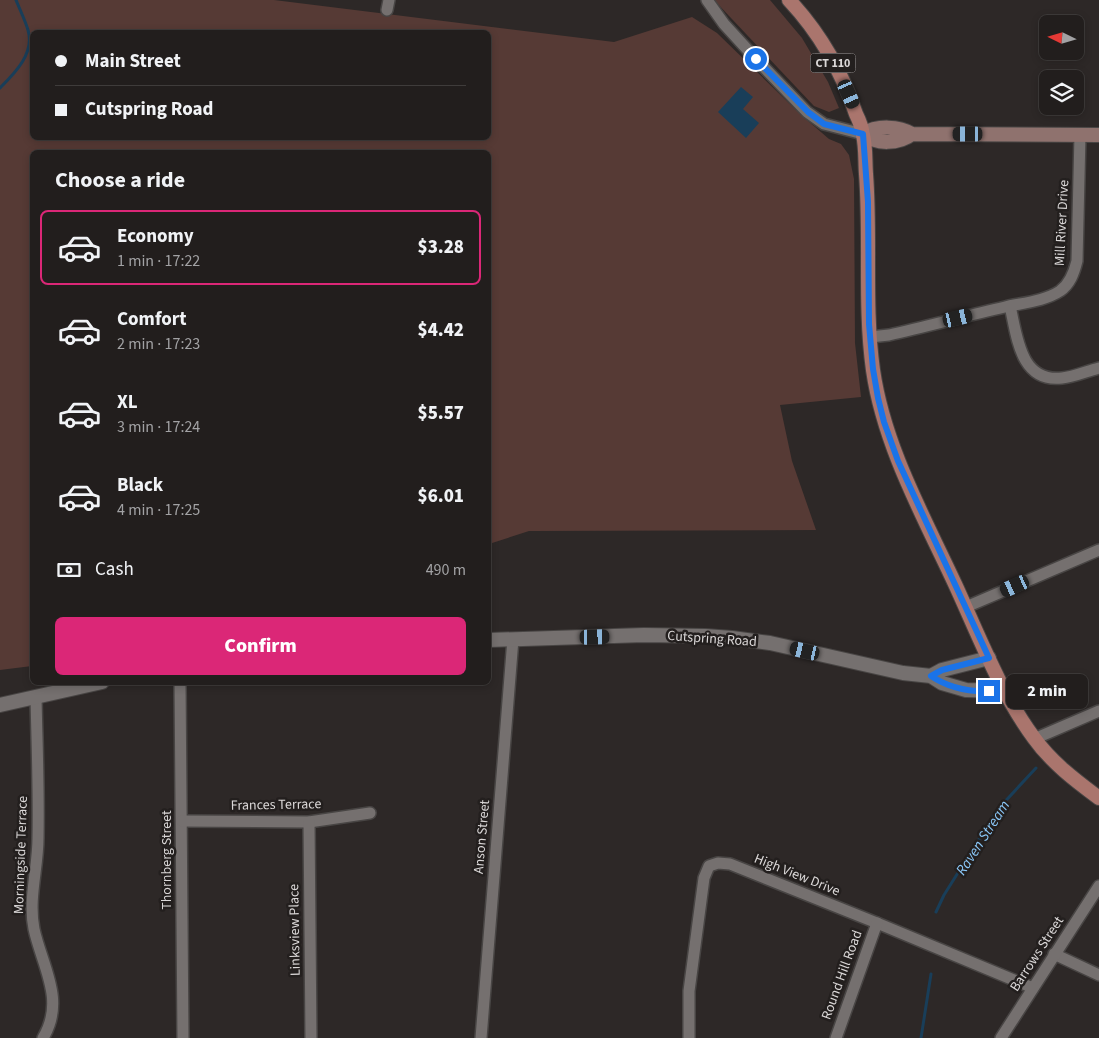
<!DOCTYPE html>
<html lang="en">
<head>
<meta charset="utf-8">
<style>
  body { margin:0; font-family:"Source Sans 3",sans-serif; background:#2a2726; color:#f1f3f6; height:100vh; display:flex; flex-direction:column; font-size:19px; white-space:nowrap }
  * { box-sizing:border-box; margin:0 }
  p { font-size:16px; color:#a2a2a4 }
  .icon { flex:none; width:28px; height:28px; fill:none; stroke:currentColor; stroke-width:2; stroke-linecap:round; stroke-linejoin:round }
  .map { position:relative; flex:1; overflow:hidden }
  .panel { position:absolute; left:30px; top:150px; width:461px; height:535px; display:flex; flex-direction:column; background:#221e1d; border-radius:8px; box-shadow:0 2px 8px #0003,0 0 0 1px #3f3c3b }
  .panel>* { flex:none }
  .top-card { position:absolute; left:30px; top:30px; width:461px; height:110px; border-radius:8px; box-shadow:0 2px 8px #0003,0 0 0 1px #3f3c3b; display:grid; align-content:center; height:110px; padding:0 25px; background:#221e1d }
  .needle { width:32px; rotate:275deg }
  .controls { position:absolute; left:1039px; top:15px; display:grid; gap:10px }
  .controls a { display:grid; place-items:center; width:45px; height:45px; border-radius:8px; background:#221e1d; box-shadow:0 2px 8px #0003,0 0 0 1px #3f3c3b; font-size:25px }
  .end { position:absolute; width:22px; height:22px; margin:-11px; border:6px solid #1a73e8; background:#fff; box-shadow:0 0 0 2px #fff }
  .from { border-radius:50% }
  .bubble { position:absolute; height:35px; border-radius:8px; background:#221e1d; box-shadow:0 2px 8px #0003,0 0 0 1px #3f3c3b; font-size:16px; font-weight:800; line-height:35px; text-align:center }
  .car { position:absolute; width:15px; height:30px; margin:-15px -8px; border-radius:6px; box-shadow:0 0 4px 1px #0007; background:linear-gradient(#222 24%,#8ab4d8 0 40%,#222 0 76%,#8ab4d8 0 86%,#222 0) }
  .top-card b { display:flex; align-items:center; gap:18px; height:48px; font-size:19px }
  .top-card b+b { border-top:1px solid #3f3c3b }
  .top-card i { width:12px; height:12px; background:#f1f3f6 }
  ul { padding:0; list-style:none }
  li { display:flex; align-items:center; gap:15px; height:75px; margin:0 10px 8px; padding:0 15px; border:2px solid transparent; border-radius:8px }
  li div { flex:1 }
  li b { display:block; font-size:19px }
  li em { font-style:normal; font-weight:800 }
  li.on { border-color:#db2777 }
  li>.icon { width:45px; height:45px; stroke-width:1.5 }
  h2 { padding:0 25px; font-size:22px; line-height:60px }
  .pay { display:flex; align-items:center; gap:12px; height:55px; padding:0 25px; font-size:19px }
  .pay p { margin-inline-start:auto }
  .action { display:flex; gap:10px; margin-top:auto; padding:10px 25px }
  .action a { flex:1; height:58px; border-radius:8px; background:#db2777; color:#fff; font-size:20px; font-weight:800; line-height:58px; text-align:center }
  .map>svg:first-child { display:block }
  .green { fill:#563a35; fill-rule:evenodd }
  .water { fill:#193e59 }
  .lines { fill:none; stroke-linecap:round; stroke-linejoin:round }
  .stream { stroke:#193e59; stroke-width:3 }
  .minor-casing { stroke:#484544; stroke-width:14 }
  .tertiary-casing { stroke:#484544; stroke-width:16 }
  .secondary-casing { stroke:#484544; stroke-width:16 }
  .primary-casing { stroke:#484544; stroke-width:16 }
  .minor { stroke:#75706f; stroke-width:11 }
  .tertiary { stroke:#75706f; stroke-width:14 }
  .secondary { stroke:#8f726e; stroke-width:14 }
  .primary { stroke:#aa756d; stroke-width:14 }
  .route { stroke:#1a73e8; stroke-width:6 }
  .labels { text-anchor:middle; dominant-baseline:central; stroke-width:5; stroke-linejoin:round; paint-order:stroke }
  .shield { fill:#231f1e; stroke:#a4a0a0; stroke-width:1 }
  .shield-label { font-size:12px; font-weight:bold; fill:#dbd8d8 }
  .street-label { font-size:14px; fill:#dbd8d8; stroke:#231f1e }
  .water-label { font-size:15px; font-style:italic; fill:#8bc8f9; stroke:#231f1e }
</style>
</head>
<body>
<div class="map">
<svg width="1099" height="1038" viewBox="0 0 1099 1038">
  <rect width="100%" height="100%" fill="#2d2827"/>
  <g class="green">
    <path d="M 0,0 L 274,0 L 614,42 L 692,17 L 717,33 L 800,114 L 829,139 L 841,144 L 849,155 L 854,179 L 855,343 L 861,397 L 780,405 L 792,461 L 816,530 L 529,531 L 489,544 L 489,152 L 32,152 L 32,666 L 0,670 ZM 32,32 L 489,32 L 489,138 L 32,138 Z"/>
    <polygon points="714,0 770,0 802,38 828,82 839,108 829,112 814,106"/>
  </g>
  <polygon class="water" points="741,87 753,97 743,109 759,123 746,138 718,112"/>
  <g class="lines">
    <g class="stream">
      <path d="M 0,88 C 15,73 35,53 28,30 C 25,20 20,10 16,0"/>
      <polyline points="936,912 944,895 998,809 1036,768"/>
      <polyline points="921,1038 931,974"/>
    </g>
    <g class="minor-casing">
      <g id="minor">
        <polyline points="707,0 724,24 756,59 807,112 824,124 863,134"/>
        <polyline points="387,10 389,0"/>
        <path d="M 1010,306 C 1017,336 1020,383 1062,378 C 1074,377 1087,371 1099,368"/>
        <path d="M 870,337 L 889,335 C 928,326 966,316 1005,307 C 1022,303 1045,301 1060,291 C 1070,284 1074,273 1077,261 L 1080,135"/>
        <polyline points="966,607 1099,550"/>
        <polyline points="180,682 183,1038"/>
        <path d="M 36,698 C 37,744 39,791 38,838 C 38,868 28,899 34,929 C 42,966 66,1000 43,1038"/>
        <polyline points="1034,739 1099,711"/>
        <polyline points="182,821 309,822 370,813"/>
        <polyline points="309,822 311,1038"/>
        <polyline points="1054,954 1099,975"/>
        <polyline points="481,1038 513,639"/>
        <polyline points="689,1038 689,991 704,878 709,866 718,863 730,864 877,923 1033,988"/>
        <polyline points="836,1038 877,923"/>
        <polyline points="1001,1038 1099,886"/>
      </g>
    </g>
    <g class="tertiary-casing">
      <g id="tertiary">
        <polyline points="489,640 644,635 705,636 732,638 770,643 903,673 931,676 942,683 966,690 1005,691"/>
        <polyline points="931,676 942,670 989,658"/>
        <polyline points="0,705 102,682"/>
      </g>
    </g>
    <g class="secondary-casing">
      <path id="secondary" d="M 912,134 C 899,144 876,145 863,134 C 877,125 899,126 912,134 L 1099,135"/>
    </g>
    <g class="primary-casing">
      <path id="primary" d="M 789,0 C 819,32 842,72 856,114 C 859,120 862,128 863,135 C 866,147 865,161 866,174 C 871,239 864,305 873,370 C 884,446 923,515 955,584 C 979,636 1000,692 1034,738 C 1051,762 1076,781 1099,798"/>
    </g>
    <use href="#minor" class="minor"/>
    <use href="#tertiary" class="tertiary"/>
    <use href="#secondary" class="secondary"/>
    <use href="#primary" class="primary"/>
  </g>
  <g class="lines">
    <path class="route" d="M 756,59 L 808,112 L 824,124 L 863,134 L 868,202 L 869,324 L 873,369 L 878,398 L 884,422 L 898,461 L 989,658 L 942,670 L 931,676 C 949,688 967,692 989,691"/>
  </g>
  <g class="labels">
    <rect class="shield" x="810.5" y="53.5" width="45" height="19" rx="4"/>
    <g class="shield-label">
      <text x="833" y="63">CT 110</text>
    </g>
    <g class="street-label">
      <text transform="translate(1062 223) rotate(-87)">Mill River Drive</text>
      <text transform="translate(712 639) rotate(4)">Cutspring Road</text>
      <text transform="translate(276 805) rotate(-1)">Frances Terrace</text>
      <text transform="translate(482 837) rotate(-85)">Anson Street</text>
      <text transform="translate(21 855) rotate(-88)">Morningside Terrace</text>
      <text transform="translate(167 860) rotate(-90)">Thornberg Street</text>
      <text transform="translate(797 875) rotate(22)">High View Drive</text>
      <text transform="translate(295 930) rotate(-91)">Linksview Place</text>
      <text transform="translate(1037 954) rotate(-57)">Barrows Street</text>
      <text transform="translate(842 975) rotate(-70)">Round Hill Road</text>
    </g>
    <g class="water-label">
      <text transform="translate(983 838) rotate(-57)">Raven Stream</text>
    </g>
  </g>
</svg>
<div class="controls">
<a><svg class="needle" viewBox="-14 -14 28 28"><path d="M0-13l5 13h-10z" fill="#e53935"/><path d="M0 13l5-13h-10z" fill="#a2a2a4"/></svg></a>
<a><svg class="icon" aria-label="layers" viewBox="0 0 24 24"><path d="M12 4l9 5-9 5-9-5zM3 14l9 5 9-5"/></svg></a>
</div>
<i class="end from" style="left:756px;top:59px"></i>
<i class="end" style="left:989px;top:691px"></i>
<div class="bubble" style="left:1006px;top:674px;width:82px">2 min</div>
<i class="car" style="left:849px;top:94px;rotate:156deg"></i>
<i class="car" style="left:968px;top:134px;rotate:270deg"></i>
<i class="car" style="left:958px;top:318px;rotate:77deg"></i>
<i class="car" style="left:1015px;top:586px;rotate:246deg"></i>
<i class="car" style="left:595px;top:637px;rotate:89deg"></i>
<i class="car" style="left:805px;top:651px;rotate:283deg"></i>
<div class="top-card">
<b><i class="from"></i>Main Street</b>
<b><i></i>Cutspring Road</b>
</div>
<section class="panel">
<h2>Choose a ride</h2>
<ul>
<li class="on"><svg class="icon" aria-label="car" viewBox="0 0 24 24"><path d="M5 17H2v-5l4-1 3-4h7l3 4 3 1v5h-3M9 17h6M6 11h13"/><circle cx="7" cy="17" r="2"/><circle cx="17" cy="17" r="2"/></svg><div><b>Economy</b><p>1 min · 17:22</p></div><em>$3.28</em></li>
<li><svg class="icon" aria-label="car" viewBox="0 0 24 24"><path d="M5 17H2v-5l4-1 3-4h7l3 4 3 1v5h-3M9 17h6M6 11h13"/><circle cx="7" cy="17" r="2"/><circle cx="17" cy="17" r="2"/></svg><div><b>Comfort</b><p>2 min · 17:23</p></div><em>$4.42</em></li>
<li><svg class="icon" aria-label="car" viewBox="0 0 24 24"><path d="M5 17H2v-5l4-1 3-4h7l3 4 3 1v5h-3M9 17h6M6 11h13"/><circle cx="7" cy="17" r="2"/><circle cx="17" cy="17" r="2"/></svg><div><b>XL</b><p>3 min · 17:24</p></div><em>$5.57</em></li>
<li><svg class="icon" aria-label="car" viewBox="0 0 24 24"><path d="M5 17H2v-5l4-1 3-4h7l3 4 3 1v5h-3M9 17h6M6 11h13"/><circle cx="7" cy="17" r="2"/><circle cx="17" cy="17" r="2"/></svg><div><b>Black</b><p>4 min · 17:25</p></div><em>$6.01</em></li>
</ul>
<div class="pay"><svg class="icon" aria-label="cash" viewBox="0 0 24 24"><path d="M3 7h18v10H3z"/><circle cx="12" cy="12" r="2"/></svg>Cash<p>490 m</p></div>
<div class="action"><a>Confirm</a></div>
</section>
</div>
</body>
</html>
